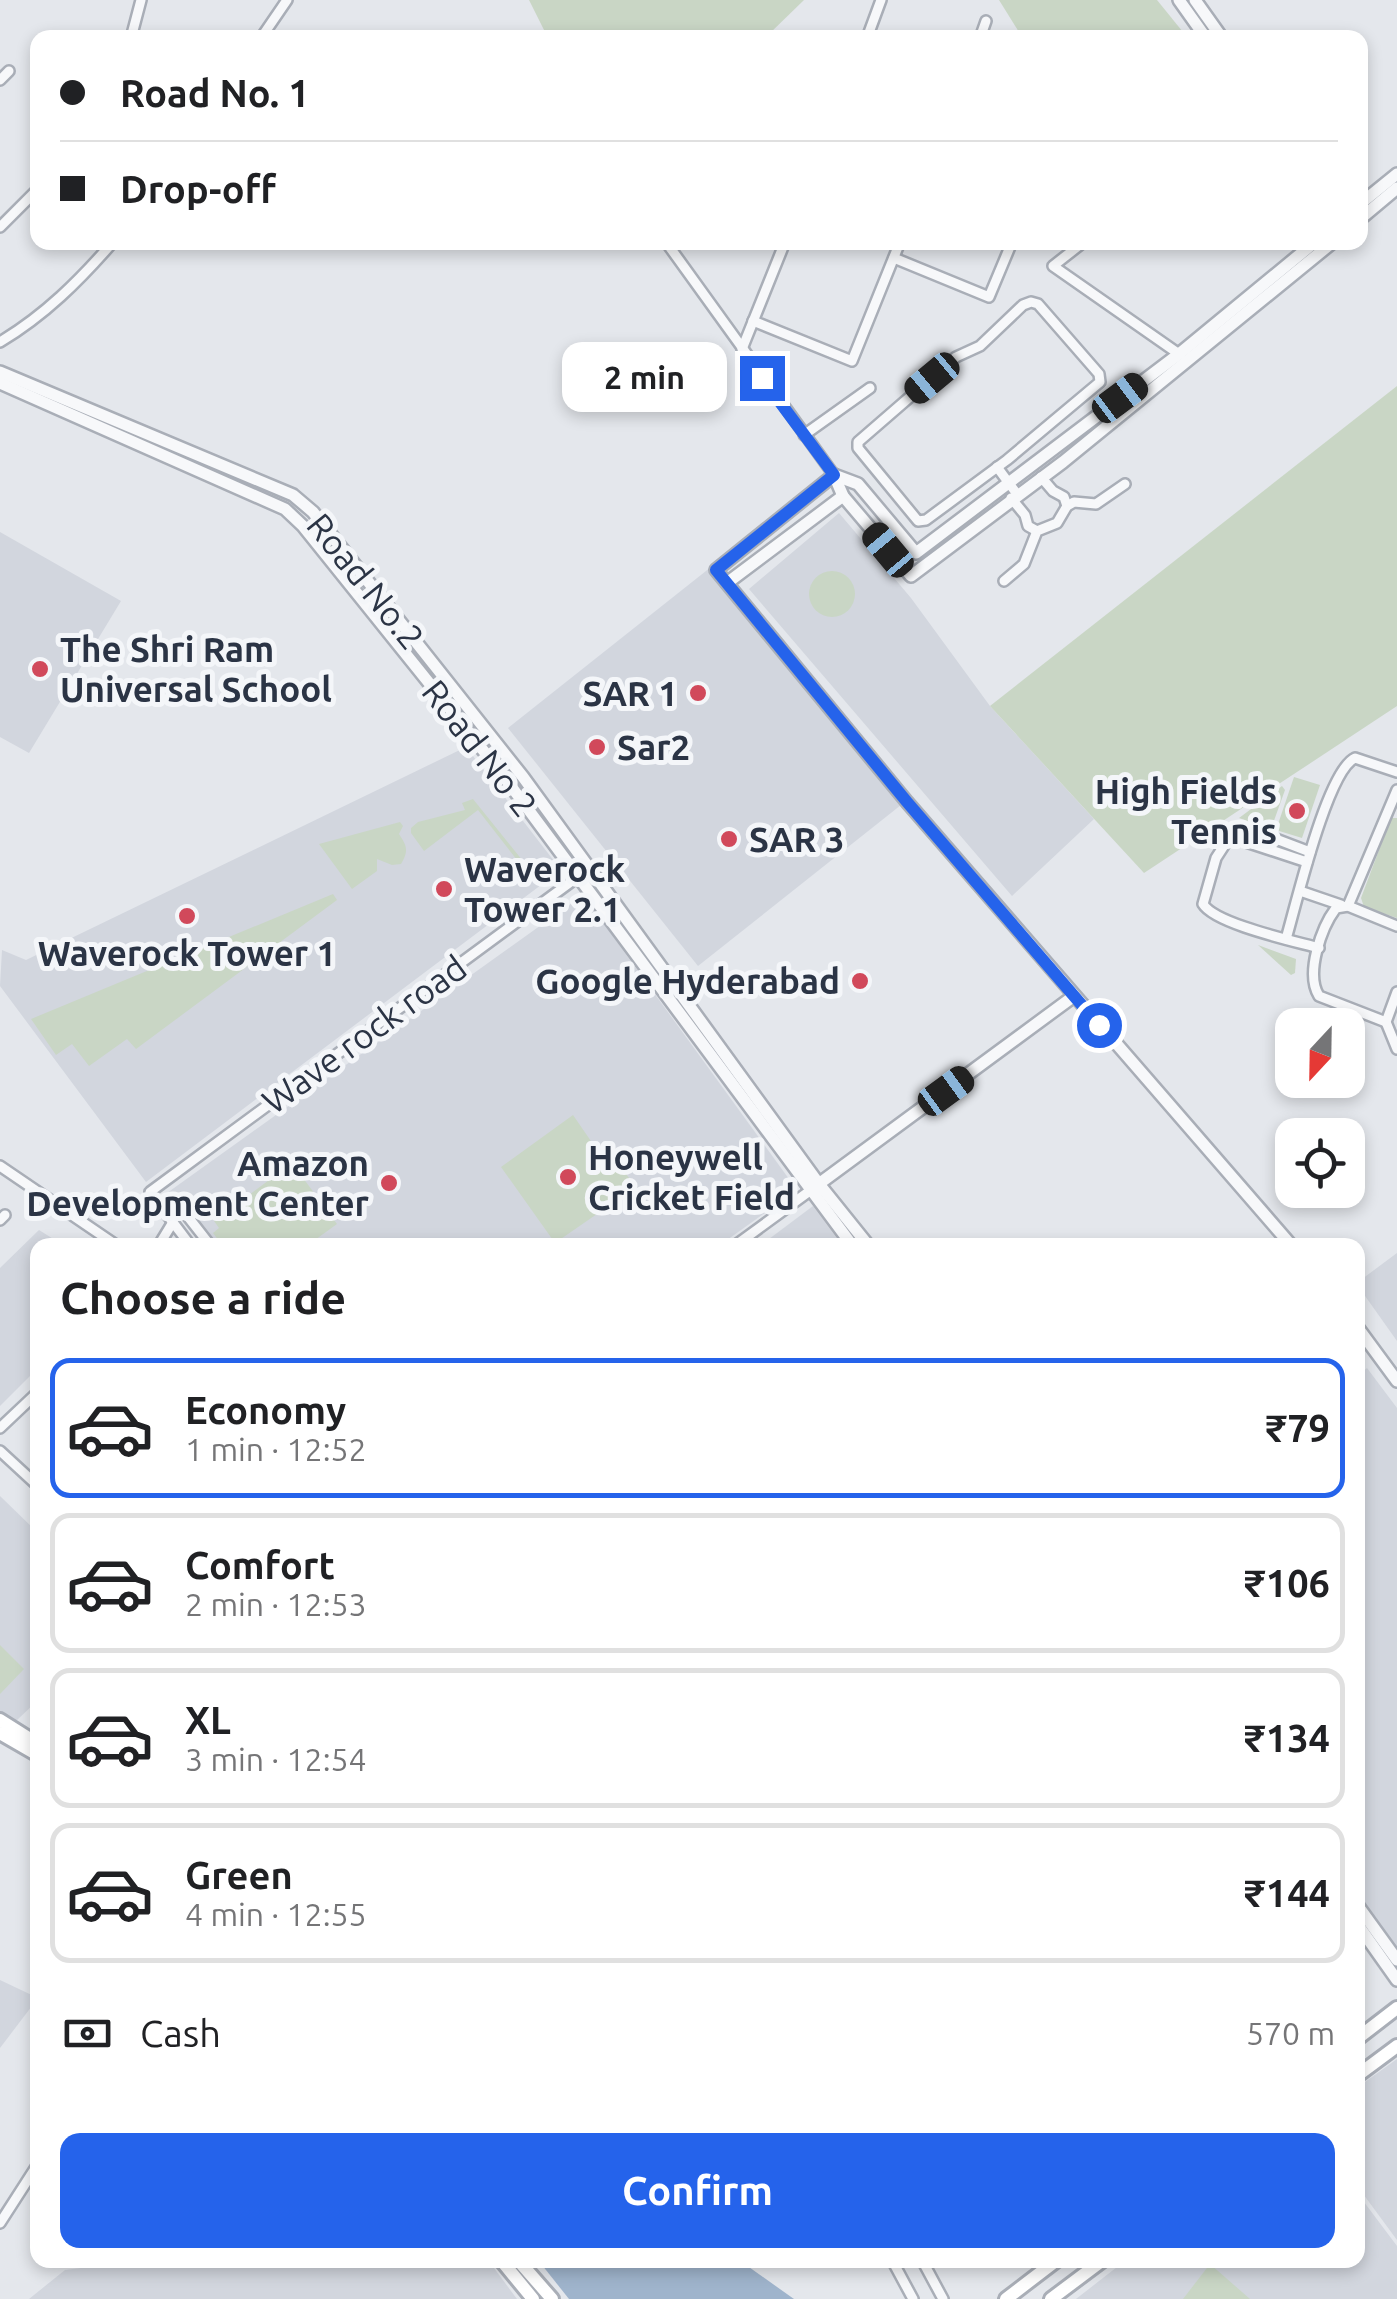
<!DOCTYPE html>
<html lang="en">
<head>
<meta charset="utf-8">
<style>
  body { margin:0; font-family:Ubuntu,sans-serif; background:#f6f6f6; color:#202124; height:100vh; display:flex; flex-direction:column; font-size:38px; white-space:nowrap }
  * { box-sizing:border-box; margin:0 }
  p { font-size:32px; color:#757577 }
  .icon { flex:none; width:55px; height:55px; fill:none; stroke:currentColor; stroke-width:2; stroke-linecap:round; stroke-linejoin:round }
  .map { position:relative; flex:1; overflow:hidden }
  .details { position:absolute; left:30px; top:1238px; width:1335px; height:1030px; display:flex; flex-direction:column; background:#fff; border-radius:20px; box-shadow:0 5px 15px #0003 }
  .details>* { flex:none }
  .guide { position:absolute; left:30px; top:30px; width:1338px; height:220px; border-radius:20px; box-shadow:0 5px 15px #0003; display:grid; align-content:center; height:220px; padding:0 30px; background:#fff }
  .needle { width:65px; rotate:202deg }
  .tools { position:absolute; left:1275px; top:1008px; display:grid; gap:20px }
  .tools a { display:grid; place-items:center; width:90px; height:90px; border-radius:20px; background:#fff; box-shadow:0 5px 15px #0003; font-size:50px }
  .end { position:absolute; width:45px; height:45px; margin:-22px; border:12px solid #2563eb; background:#fff; box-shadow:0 0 0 5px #fff }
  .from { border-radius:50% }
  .bubble { position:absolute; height:70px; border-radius:20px; background:#fff; box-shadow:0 5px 15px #0003; font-size:32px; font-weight:700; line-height:70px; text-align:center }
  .car { position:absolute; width:30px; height:60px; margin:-30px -15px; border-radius:12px; box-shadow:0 0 8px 2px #0007; background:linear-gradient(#222 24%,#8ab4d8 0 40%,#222 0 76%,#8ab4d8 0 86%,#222 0) }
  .guide b { display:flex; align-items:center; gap:35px; height:95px; font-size:38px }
  .guide b+b { border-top:2px solid #e0e0e0 }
  .guide i { width:25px; height:25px; background:#202124 }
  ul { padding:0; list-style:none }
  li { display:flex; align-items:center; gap:30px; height:140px; margin:0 20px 15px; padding:0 10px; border:5px solid #e0e0e0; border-radius:20px }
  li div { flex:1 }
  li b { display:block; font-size:38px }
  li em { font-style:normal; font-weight:700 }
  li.selected { border-color:#2563eb }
  li>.icon { width:90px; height:90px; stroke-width:1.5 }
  h2 { padding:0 30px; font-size:45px; line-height:120px }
  .pay { display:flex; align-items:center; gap:25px; height:110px; padding:0 30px; font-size:38px }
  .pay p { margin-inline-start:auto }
  .action { display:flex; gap:20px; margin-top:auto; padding:20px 30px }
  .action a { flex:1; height:115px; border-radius:20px; background:#2563eb; color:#fff; font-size:40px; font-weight:700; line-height:115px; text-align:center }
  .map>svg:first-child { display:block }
  .built { fill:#d2d6de }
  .green { fill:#c9d6c5 }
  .water { fill:#9fb4cc }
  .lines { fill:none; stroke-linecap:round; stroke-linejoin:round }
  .minor-casing { stroke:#a9aeb7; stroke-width:14 }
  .tertiary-casing { stroke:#a9aeb7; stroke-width:16 }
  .secondary-casing { stroke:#a9aeb7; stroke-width:18 }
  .minor { stroke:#f7f8fa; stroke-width:9 }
  .tertiary { stroke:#f7f8fa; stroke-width:11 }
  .secondary { stroke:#fff; stroke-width:12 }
  .route { stroke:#2563eb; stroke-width:12 }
  .poi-dot { fill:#d1495b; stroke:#f4f6f9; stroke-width:4 }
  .labels { text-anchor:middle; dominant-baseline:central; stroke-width:10; stroke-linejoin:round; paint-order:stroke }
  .street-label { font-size:35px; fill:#2b3445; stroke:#f4f6f9 }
  .poi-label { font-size:35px; font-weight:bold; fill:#2b3445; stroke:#f4f6f9; text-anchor:start }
</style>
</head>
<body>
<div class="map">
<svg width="1397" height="2299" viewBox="0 0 1397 2299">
  <rect width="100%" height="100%" fill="#e4e7ec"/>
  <g class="built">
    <polygon points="839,513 911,598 990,706 1094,819 1012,896 749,589"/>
    <polygon points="0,532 121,601 29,753 0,737"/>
    <polygon points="711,567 901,805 698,966 508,728"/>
    <polygon points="466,747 561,870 146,1182 0,986 2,950 26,960"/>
    <polygon points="583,895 797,1190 720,1245 205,1245 167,1193"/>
    <polygon points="813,1206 842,1245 761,1245"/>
    <polygon points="39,1230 63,1245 38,1245 37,1369 0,1406 0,1268"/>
    <polygon points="1397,1253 1397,1341 1358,1286 1358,1282"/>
    <polygon points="1367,1368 1397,1408 1397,1949 1358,1897 1358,1376"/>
    <polygon points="0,1496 37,1532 37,1701 16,1721 0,1713"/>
    <polygon points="0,1980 38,1998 0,2048"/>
    <polygon points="1397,2059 1397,2240 1358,2187 1358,2087"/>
    <polygon points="1358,2194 1397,2246 1397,2299 1076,2299 1126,2260 1358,2260"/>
    <polygon points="86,2260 488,2260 517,2299 29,2299 65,2270 81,2268"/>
  </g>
  <g class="green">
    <polygon points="529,0 804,0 766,37 548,38"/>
    <polygon points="999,0 1157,0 1187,37 1022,37"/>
    <polygon points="1397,386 1397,706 1144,873 990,706"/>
    <circle cx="832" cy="594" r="23"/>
    <polygon points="1294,777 1320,785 1302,838 1276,830"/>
    <polygon points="1282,786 1285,790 1271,829 1239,818"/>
    <polygon points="473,799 527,866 524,869 478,810 424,851 411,833 411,828 418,822 465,810 462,803"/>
    <polygon points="1391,818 1397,818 1397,918 1364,907 1361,898"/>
    <path d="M 400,822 L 403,826 L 399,834 C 407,846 409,851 401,864 L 392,865 L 377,859 L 377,871 L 352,889 L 319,844 Z"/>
    <polygon points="333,894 337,900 136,1049 127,1039 89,1066 72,1044 56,1055 31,1019"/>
    <polygon points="1258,945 1296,959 1295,973 1291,975"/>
    <polygon points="573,1115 604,1160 613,1157 636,1187 555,1243 501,1167"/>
    <polygon points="292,1163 337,1224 308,1245 222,1245 213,1233 219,1228 214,1221"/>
    <polygon points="0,1645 24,1669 0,1694"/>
    <polygon points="1210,2264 1250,2299 1183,2299"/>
  </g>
  <polygon class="water" points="538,2260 739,2260 794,2299 569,2299"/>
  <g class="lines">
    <g class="minor-casing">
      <g id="minor">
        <polyline points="131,38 141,0"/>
        <polyline points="261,38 287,0"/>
        <polyline points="867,38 881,0"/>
        <polyline points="980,38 986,21"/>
        <polyline points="0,80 9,71"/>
        <polyline points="0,227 38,189"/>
        <polyline points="666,242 834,475"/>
        <polyline points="1081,244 1053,266 1179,354"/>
        <polyline points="894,258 989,297 1012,242"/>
        <polygon points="1031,302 1038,304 1099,374 1100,382 1007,460 926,520 918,521 858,448 858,442 956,357 980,346 1023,305"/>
        <polyline points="753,321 852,361 900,242"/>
        <path d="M 0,342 C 45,315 79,281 113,242"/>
        <polyline points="742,349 785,242"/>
        <polyline points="804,435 870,388"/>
        <polyline points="997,467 1017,494"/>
        <polyline points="1041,477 1053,491 1064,497 1067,506"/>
        <polyline points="1011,498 1025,515 1028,526 1037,531"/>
        <polyline points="1004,581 1024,564 1037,531 1057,523 1067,506 1074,502 1096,504 1125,484"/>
        <polyline points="1260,833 1310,852"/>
        <path d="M 1307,862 L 1240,840 L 1227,841 L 1216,858 L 1203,904 C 1215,924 1294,941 1319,948"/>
        <polyline points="1300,891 1341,905"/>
        <polyline points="1348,906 1397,790"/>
        <path d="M 1286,939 C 1296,905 1327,771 1355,758 L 1397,772"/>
        <polyline points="1397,992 1386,1022 1397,1049"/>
        <path d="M 1386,1022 L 1319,996 C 1305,974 1321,928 1336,908 L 1348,906 L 1397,926"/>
        <polyline points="0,1166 116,1245"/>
        <polyline points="185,1213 210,1245"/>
        <polyline points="0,1220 5,1215"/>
        <polyline points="159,1245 173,1222"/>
        <polyline points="190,1245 150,1192 583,873"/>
        <polyline points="736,1245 811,1190"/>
        <polyline points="0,1428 38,1392"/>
        <polyline points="0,1451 38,1486"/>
        <polyline points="0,2223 38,2164"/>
        <polyline points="892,2260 913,2299"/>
        <polyline points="922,2260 943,2299"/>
      </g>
    </g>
    <g class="tertiary-casing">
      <g id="tertiary">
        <polyline points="1179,0 1206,38"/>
        <polyline points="1195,0 1222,38"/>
        <polyline points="1360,204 1397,174"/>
        <polyline points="1360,219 1397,188"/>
        <polyline points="0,372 293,495 313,512 523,777 819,1184 868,1245"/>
        <polyline points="0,383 285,509 303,526 499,770 852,1245"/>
        <polyline points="834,475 716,570 907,802 1291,1245"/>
        <polyline points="834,475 843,496 911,576 1063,462 1333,242"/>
        <polyline points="834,475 858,484 916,553 1179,354 1315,242"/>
        <polyline points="727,583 843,496"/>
        <polyline points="816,1186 1074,996"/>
        <polyline points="1358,1328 1397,1381"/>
        <polyline points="1358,1906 1397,1960"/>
        <polyline points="1358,1925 1397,1980"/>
      </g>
    </g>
    <g class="secondary-casing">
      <g id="secondary">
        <polyline points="0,1720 38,1744"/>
        <polyline points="0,1733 38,1755"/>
        <polyline points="1358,2038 1397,2008"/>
        <polyline points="1358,2075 1397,2046"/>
        <polyline points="501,2260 533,2299"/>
        <polyline points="518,2260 552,2299"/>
        <polyline points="1006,2299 1057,2260"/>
        <polyline points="1051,2299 1103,2260"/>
      </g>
    </g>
    <use href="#minor" class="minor"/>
    <use href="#tertiary" class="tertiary"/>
    <use href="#secondary" class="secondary"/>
  </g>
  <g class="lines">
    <polyline class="route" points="762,378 834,475 716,570 907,802 1099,1025"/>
  </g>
  <g class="poi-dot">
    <circle cx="40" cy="669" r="10"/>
    <circle cx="698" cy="693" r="10"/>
    <circle cx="597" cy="747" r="10"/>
    <circle cx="1297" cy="811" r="10"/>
    <circle cx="729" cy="839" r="10"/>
    <circle cx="444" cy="889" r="10"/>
    <circle cx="187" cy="916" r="10"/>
    <circle cx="860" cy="981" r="10"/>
    <circle cx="568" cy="1177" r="10"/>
    <circle cx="389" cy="1183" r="10"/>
  </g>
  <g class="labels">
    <g class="street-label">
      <text transform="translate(366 581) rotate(51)">Road No.2</text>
      <text transform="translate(480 748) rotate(52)">Road No 2</text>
      <text transform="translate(364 1034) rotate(-36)">Wave rock road</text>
    </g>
    <g class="poi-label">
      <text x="60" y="649">The Shri Ram<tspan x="60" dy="40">Universal School</tspan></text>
      <text x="678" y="693" text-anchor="end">SAR 1</text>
      <text x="617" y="747">Sar2</text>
      <text x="1277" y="791" text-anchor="end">High Fields<tspan x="1277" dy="40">Tennis</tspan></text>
      <text x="749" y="839">SAR 3</text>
      <text x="464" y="869">Waverock<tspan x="464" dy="40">Tower 2.1</tspan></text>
      <text x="187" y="953" text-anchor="middle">Waverock Tower 1</text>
      <text x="840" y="981" text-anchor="end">Google Hyderabad</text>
      <text x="588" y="1157">Honeywell<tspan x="588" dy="40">Cricket Field</tspan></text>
      <text x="369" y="1163" text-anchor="end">Amazon<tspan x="369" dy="40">Development Center</tspan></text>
    </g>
  </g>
</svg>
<div class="tools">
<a><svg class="needle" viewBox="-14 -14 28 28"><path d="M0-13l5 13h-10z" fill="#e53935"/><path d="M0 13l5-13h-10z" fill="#757577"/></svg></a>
<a><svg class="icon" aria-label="locate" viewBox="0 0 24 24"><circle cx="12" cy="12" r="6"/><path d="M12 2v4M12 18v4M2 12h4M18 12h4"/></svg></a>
</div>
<i class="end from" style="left:1099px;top:1025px"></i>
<i class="end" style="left:762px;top:378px"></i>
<div class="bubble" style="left:562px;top:342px;width:165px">2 min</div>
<i class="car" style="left:932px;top:378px;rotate:230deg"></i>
<i class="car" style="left:1120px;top:398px;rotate:53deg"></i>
<i class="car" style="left:888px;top:550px;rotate:320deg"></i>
<i class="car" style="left:946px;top:1091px;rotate:54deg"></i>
<div class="guide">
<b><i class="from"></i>Road No. 1</b>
<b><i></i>Drop-off</b>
</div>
<section class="details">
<h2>Choose a ride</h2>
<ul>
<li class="selected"><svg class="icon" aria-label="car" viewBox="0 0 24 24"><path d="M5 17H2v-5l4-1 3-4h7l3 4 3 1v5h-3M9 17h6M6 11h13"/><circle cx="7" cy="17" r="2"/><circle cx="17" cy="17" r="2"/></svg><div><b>Economy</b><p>1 min · 12:52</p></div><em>₹79</em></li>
<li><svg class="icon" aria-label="car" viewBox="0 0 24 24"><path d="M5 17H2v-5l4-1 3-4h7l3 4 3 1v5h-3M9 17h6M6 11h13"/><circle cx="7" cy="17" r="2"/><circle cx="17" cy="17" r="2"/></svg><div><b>Comfort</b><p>2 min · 12:53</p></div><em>₹106</em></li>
<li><svg class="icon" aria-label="car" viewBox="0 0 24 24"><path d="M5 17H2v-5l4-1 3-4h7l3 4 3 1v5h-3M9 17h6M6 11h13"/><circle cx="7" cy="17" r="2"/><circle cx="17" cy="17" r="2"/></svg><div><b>XL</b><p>3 min · 12:54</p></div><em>₹134</em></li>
<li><svg class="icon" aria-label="car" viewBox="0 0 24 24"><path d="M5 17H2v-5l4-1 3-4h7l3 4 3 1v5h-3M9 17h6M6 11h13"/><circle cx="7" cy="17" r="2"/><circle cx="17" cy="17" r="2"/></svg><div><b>Green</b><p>4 min · 12:55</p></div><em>₹144</em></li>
</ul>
<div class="pay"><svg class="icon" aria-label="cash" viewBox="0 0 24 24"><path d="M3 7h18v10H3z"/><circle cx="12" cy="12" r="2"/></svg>Cash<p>570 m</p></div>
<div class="action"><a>Confirm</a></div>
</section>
</div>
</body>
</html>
